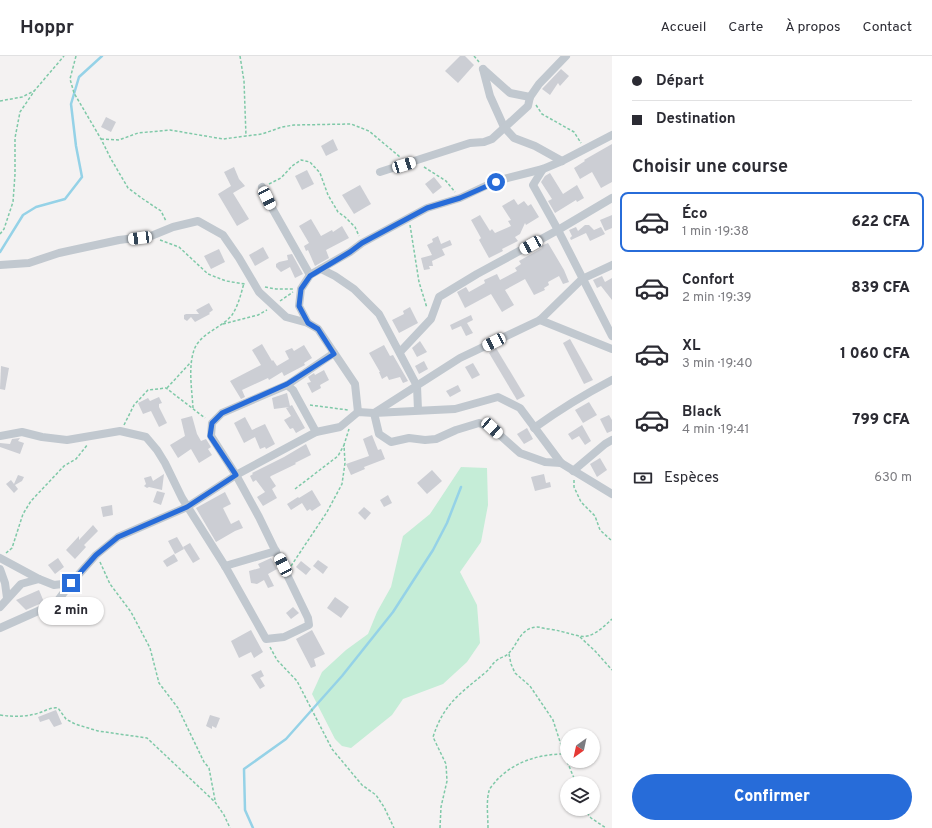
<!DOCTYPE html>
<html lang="fr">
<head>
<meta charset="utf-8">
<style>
  body { margin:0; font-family:Overpass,sans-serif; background:#f2f2f3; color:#2b2b33; height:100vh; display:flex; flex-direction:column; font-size:15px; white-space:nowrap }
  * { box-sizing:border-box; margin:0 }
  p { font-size:13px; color:#7c7c81 }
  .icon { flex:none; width:22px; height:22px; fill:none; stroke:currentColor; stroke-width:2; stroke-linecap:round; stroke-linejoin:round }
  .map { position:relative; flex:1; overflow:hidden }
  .side { display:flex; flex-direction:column; background:#fff; width:320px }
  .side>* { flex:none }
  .guide { display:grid; align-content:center; height:88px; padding:0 20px; background:#fff }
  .needle { width:26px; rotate:213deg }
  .tools { position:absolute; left:560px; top:672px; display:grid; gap:8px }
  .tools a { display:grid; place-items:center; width:40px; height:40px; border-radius:50%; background:#fff; box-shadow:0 1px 3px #0004; font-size:20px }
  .end { position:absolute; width:18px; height:18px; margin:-9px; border:5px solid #276cd9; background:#fff; box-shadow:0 0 0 2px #fff }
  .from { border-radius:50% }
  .bubble { position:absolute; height:28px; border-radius:14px; background:#fff; box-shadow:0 1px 3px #0004; font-size:13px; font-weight:800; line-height:28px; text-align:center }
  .car { position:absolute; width:12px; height:24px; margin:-12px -6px; border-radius:5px; box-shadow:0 0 3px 1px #0007; background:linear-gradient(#fff 24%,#345 0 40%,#fff 0 76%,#345 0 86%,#fff 0) }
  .guide b { display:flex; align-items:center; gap:14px; height:38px; font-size:15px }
  .guide b+b { border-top:1px solid #e1e1e2 }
  .guide i { width:10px; height:10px; background:#2b2b33 }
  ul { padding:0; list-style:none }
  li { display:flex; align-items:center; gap:12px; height:60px; margin:0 8px 6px; padding:0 12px; border:2px solid transparent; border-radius:8px }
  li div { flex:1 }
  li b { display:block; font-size:15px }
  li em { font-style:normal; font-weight:800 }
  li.selected { border-color:#276cd9 }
  li>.icon { width:36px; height:36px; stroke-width:1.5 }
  h2 { padding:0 20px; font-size:18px; line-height:48px }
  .pay { display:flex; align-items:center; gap:10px; height:44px; padding:0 20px; font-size:15px }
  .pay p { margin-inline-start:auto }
  .primary-button { display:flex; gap:8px; margin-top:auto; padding:8px 20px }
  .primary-button a { flex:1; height:46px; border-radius:24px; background:#276cd9; color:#fff; font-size:16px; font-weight:800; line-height:46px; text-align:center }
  header { display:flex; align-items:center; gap:24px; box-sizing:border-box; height:56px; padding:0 20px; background:#fff; border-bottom:1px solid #e1e1e2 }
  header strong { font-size:19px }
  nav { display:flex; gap:22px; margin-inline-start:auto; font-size:14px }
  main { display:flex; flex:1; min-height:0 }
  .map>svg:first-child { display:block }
  .green { fill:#c5edd7 }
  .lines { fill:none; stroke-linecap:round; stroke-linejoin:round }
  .stream { stroke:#95d2e7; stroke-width:2.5 }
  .building { fill:#ccced4 }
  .path { stroke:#7fc9a8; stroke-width:1.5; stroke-dasharray:3 2; stroke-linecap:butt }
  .minor { stroke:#c1c8cf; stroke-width:8 }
  .route { stroke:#276cd9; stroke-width:5 }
</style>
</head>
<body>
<header>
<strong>Hoppr</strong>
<nav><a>Accueil</a><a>Carte</a><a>À propos</a><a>Contact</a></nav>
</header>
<main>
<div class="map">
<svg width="612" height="772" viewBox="0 0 612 772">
  <rect width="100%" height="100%" fill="#f4f2f2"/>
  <polygon class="green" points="461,411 487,412 488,449 481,486 460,516 477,549 480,587 467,606 443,628 403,643 392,659 351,692 342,690 335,683 312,638 322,616 346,594 368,578 377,556 391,531 403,480 430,458"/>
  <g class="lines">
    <g class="stream">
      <polyline points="0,196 23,159 36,151 65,143 82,121 76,90 71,48 79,21 102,0"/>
      <polyline points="253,772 245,754 244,713 286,683 342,620 393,556 433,494 447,467 461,431"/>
    </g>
  </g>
  <g class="building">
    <polygon points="460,0 465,0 474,9 458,27 445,15"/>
    <polygon points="561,13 569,20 560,30 558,27 550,39 542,33"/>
    <polygon points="106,61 116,66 111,76 101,71"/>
    <polygon points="333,83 338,94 326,100 321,90"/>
    <polygon points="612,88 612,126 601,132 592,116 580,123 574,112 585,105 584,104"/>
    <polygon points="234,111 239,123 245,130 233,137 249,163 237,170 218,138 231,130 224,116"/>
    <polygon points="307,114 314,128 302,134 295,120"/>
    <polygon points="550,117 563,138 577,129 584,142 577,146 576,144 555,157 548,145 552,143 541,126 545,120"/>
    <polygon points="434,121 442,131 433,138 425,128"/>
    <polygon points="360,129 371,148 354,158 342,139"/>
    <polygon points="514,143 518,149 524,145 528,150 531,148 539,161 526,169 525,167 520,178 515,181 518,185 502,193 503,195 489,202 479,184 481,182 471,164 480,159 490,175 492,173 495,177 511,170 508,165 511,164 502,150"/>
    <polygon points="612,159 612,172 605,175 600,164"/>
    <polygon points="311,163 321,180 332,174 333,176 342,170 349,182 326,194 329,202 315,210 308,194 306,195 304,190 309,187 299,170"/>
    <polygon points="585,169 589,169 594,174 601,171 605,178 590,185 586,177 571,184 570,182 572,180 569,174 576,171 578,175"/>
    <polygon points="438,180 441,188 450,184 452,189 442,193 445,199 432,205 433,210 429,210 430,213 424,214 421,202 432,199 427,189 433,186 432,183"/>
    <polygon points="548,187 564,214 569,226 563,228 559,220 548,226 549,229 544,232 545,234 534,239 525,223 505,234 514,249 502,256 491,238 465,252 457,236 466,231 469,236 485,227 484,224 497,218 500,224 517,215 515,212 521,208 519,205 542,192 541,190"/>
    <polygon points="263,191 269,202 255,210 249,199"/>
    <polygon points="219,193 225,206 211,213 204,200"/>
    <polygon points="292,198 303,218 295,222 290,211 281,216 276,211 276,208 279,206 288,204 287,199"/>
    <polygon points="602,220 605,226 612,222 612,244 601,230 597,232 593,224"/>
    <polygon points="209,247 213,254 209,257 210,258 195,266 191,261 187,265 184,263 184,259 186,258 199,258 196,254"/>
    <polygon points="410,251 418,267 399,277 392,264 404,258 403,255"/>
    <polygon points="471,259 473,264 467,267 473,277 466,280 461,270 452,274 450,269"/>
    <polygon points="570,283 593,324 584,328 563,287"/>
    <polygon points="420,285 427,296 417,301 412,292"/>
    <polygon points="262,288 272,305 273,304 277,310 289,303 285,295 292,292 294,295 304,289 312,302 304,307 305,309 284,320 282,316 269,324 268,322 242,334 245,341 241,343 230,325 261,309 252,294"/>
    <polygon points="384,289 390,300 393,299 408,325 403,327 400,321 389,324 387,320 382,323 379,316 380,316 369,297"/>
    <polygon points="496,292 525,340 517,344 489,297"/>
    <polygon points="424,305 428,313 419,318 415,310"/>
    <polygon points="473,307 480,319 472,323 465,311"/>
    <polygon points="1,310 9,312 5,334 0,333"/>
    <polygon points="324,314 329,324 320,329 321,332 312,337 307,327 311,326 308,321 314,317 315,319"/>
    <polygon points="458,329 461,335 450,341 446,335"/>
    <polygon points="287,337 290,350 292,349 305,372 296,377 293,372 290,373 284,364 291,360 286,352 289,351 274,353 272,342"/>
    <polygon points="159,341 162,347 159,348 159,351 167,367 159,371 151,355 143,358 138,347 148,342 150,345"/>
    <polygon points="589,346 597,359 583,367 575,354"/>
    <polygon points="609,359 612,364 612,375 607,377 600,363"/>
    <polygon points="192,360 197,378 201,385 206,383 211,391 208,393 212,399 199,407 191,393 178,402 170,389 185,380 181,363"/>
    <polygon points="245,361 252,374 265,368 275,388 266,393 265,391 260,393 255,381 244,387 234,367"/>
    <polygon points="582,369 591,385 585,389 579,380 572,384 568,378"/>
    <polygon points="527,372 533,383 524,388 517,378"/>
    <polygon points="372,379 378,394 381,393 385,403 364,411 365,413 351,419 346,408 369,400 363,383"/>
    <polygon points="20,382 18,385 24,387 20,398 0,391 0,387 10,388 12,383"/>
    <polygon points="306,388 311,399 295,407 296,408 271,420 270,421 276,430 272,433 277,442 263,450 257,441 265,436 256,424 253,426 250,420 253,418 252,417 284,401"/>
    <polygon points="600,402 607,414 597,421 590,408"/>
    <polygon points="432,414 442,425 427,438 417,427"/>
    <polygon points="164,418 162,434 149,431 147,432 144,430 146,428 144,422 151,420 153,425"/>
    <polygon points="544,418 546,427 550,426 551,431 535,435 531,421"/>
    <polygon points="18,419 24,421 22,425 15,429 18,433 14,437 6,428 11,424 14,428"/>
    <polygon points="312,434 321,449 312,455 310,453 307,455 302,447 291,454 287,448 298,441 299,442"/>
    <polygon points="157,435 165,437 161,449 153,446"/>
    <polygon points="225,436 231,448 223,452 231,468 239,464 243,472 235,475 216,486 196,452"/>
    <polygon points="388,439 392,447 384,451 380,444"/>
    <polygon points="112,449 113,459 103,461 101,451"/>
    <polygon points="364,451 371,457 365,464 358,457"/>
    <polygon points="93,469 98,475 84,489 86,491 75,503 66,494 79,480 79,484"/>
    <polygon points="177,481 184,493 175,498 168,485"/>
    <polygon points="190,487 200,503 193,507 183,491"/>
    <polygon points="174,498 178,505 167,511 163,505"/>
    <polygon points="58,502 64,511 55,518 48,509"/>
    <polygon points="271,502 277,513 268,518 274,530 268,532 264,524 257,528 251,527 249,515 260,512 258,508"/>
    <polygon points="318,504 328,511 323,518 313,510"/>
    <polygon points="301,505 311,513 306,519 296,511"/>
    <polygon points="39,534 44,546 26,554 16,544"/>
    <polygon points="335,541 349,551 341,562 327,552"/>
    <polygon points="293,551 299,557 291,563 286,557"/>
    <polygon points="251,574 263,596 254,602 251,596 239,602 231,585"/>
    <polygon points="312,574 325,598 314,603 316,610 311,612 296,583"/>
    <polygon points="261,614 264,620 260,622 265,630 260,633 251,619"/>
    <polygon points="56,654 62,668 54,671 49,663 40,666 38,661"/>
    <polygon points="210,659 220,662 216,672 212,670 212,673 206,670"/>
  </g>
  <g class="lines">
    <g class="path">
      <polyline points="76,0 70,23 74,37 101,83 111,103 128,132 143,143 161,155 166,165"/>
      <polyline points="240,0 244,25 246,80"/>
      <polyline points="474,0 479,6"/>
      <polyline points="0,45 22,41 34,35"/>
      <polyline points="536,49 542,58 574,76 581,87"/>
      <polyline points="101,83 119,84 138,77 170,74 223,83 262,78 282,71 294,69 351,68 369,75 400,101"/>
      <polyline points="424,111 446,125 455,136"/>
      <polyline points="269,128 281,122 292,110 301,104 310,106 320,117 328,139 338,156 345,161 355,171 359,180"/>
      <polyline points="410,169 419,226 427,252"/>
      <polyline points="0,178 4,173 13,146 15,118 15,82 20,56 35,34 64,0"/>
      <polyline points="160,184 179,191 208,218 226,225 245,228"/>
      <polyline points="265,231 276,233 293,233"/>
      <polyline points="280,245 293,236"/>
      <polyline points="223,268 258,259 267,254"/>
      <polyline points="167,332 191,306"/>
      <polyline points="310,349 348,354"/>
      <path d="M 193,352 C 192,334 188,312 194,294 C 200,277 222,272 232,259 C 238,250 241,238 244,227"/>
      <polyline points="124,369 134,349 148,334 166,332 205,362"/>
      <polyline points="574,424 574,431 581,446 595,460 600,474 612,485"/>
      <polyline points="295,433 338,400 344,389"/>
      <polyline points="6,497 12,492 23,458 31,445 64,410 76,403 88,388"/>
      <polyline points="100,506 110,528 131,556 150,592 159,627 178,652 204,706 209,712 215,744"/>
      <polyline points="291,510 327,456 342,428 345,407 344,389 349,373"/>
      <polyline points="580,581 595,595 612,614"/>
      <polyline points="270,591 277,604 297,625 332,693 362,729 376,739 384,751 394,772"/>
      <polyline points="509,598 511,608 515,617 530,630 553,664 564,698 576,727"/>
      <path d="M 0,659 C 15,661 25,661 39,657 C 45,655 51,651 58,652 L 66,663 L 75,668 L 98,675 L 147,682 L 215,746 L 224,759 L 230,772"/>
      <polyline points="584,753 591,762 606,772"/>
      <path d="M 440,772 L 441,751 L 447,725 L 446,708 L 433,681 C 444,647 460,638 486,616 C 490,613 492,608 496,605 C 500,601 506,601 509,597 C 518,588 520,572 537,571 C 541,571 545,573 549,573 C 583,578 583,591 612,563"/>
      <path d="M 488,772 C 488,760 486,746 489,735 C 490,731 494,728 496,725 C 513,706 539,698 564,698"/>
    </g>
    <g class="minor">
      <polyline points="483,13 490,40 504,71 514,82 535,90 562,105"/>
      <polyline points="483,13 510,37 530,41"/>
      <polyline points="543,113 533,129 558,174 612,280"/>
      <polyline points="380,116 470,87 484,86 492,83 528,50 530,41 539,28 566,0"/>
      <polyline points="262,131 272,152 310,219"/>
      <polyline points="0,209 29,207 59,197 119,184 151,180 173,171 198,165 223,179 239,202 259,236 286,261 308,267 318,273 355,328 358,356"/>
      <polyline points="321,213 335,220 354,233 379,258 417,330 418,354"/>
      <polyline points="540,264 612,293"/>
      <polyline points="308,267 299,250 301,233 310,219 350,196 362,187 427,152 460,142 496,125 543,113 562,105 612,79"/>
      <polyline points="400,296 431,263 439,241 477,218 558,174 612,142"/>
      <polyline points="287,329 334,297"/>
      <path d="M 534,372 C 559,354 585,338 612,324"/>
      <polyline points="0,380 22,376 42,381 67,384 120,375 146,381 157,394 165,407 182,442 225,510 266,583 284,581 309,569 308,562 259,461 236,419 211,380 212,367 222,357 287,329 293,334 316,376"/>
      <polyline points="561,407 545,406 520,397 492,372 479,367 456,374 436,383 425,384 409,382 391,386 379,378 374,357 460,302 540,264 582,223 612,209"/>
      <polyline points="573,415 605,388 612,384"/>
      <polyline points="0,502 39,523"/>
      <polyline points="225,510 276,495"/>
      <polyline points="0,513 5,527 7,542"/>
      <polyline points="0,551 21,528 39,523 54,529 71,527 96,499 118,481 187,451 236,419 316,376 340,371 358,356 374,357 455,353 498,341 520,352 561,407 612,438"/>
      <polyline points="0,572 56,547 71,527"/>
    </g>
  </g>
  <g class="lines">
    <polyline class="route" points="71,527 96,499 118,481 187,451 236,419 210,380 212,367 222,357 287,328 334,298 318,273 308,267 299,250 301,233 310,220 350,196 362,187 427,152 460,142 496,126"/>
  </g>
</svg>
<div class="tools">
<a><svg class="needle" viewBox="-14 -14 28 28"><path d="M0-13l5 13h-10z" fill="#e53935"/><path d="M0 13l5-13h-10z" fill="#7c7c81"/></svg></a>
<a><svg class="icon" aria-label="layers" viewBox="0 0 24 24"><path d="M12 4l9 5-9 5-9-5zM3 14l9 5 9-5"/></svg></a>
</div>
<i class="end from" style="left:496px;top:126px"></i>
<i class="end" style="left:71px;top:527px"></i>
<div class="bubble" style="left:38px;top:541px;width:66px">2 min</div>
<i class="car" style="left:404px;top:109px;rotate:73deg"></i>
<i class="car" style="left:267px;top:142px;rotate:154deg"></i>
<i class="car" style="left:140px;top:182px;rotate:263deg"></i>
<i class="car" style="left:531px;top:189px;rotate:241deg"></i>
<i class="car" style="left:494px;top:286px;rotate:244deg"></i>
<i class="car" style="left:492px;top:372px;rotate:132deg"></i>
<i class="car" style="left:283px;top:509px;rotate:334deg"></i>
</div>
<section class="side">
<div class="guide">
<b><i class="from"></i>Départ</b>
<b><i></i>Destination</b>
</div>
<h2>Choisir une course</h2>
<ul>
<li class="selected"><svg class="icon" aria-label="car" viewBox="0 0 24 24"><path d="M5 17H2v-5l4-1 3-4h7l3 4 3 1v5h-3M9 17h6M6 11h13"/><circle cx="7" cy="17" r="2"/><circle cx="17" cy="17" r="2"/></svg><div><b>Éco</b><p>1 min · 19:38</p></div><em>622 CFA</em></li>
<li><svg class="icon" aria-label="car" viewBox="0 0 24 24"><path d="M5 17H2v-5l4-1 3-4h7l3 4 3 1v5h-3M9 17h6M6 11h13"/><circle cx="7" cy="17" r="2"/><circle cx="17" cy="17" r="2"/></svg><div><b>Confort</b><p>2 min · 19:39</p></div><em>839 CFA</em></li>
<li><svg class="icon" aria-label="car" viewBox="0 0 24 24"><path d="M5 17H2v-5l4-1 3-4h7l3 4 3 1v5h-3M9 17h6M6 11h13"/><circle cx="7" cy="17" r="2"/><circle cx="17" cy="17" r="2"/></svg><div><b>XL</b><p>3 min · 19:40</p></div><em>1 060 CFA</em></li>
<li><svg class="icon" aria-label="car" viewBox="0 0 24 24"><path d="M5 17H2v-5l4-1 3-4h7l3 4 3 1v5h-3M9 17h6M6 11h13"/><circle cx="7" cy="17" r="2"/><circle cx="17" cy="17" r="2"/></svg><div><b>Black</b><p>4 min · 19:41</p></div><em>799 CFA</em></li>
</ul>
<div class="pay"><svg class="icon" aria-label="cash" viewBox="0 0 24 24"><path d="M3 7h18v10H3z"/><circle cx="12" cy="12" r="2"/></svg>Espèces<p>630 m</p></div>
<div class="primary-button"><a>Confirmer</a></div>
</section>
</main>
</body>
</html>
